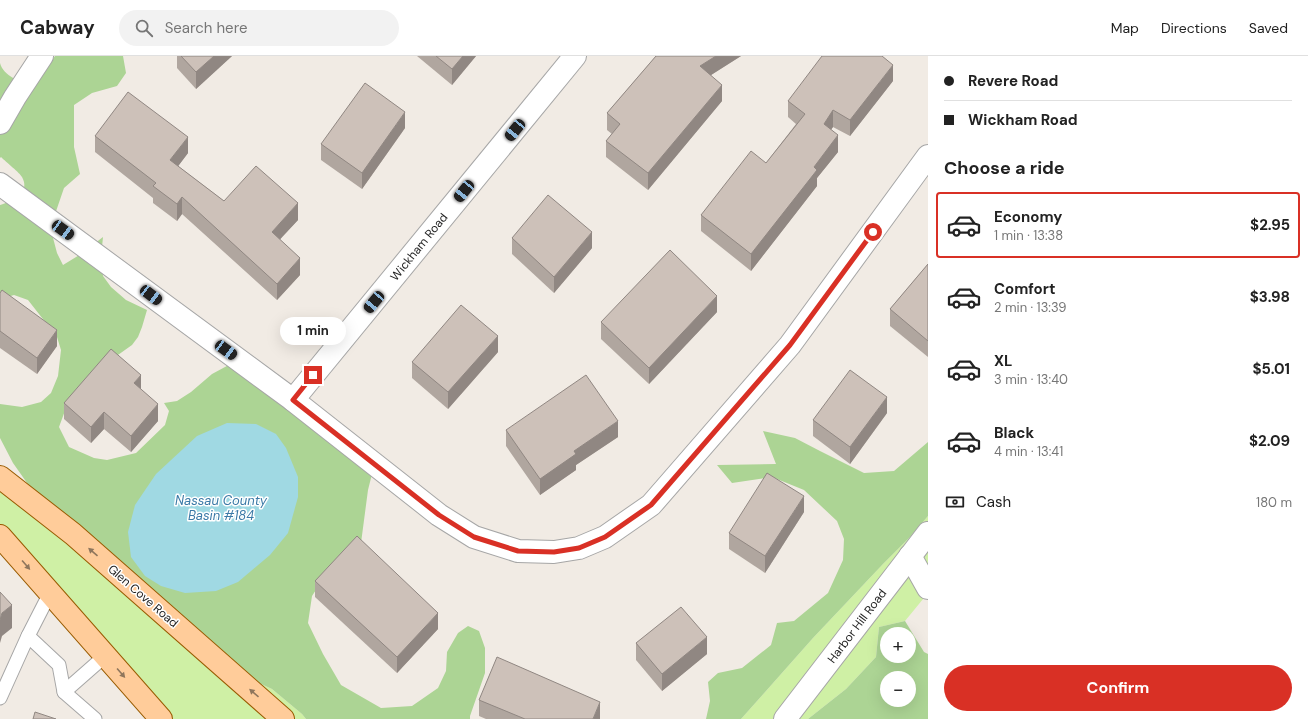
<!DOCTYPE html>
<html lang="en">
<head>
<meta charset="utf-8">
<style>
  body { margin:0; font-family:"DM Sans",sans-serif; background:#f2f2f2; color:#222; height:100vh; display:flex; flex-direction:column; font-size:15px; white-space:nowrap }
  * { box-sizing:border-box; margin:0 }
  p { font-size:13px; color:#767676 }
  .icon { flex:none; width:22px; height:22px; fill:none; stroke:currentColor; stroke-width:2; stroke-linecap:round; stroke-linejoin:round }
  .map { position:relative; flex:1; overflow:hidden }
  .details { display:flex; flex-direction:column; background:#fff; width:380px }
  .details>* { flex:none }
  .top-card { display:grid; align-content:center; height:88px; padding:0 16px; background:#fff }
  .fabs { position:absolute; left:880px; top:571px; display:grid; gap:8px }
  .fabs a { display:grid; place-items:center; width:36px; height:36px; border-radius:50%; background:#fff; box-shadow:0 4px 16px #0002; font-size:20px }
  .end { position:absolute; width:18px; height:18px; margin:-9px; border:5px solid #d93025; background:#fff; box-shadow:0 0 0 2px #fff }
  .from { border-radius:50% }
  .bubble { position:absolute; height:28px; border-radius:14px; background:#fff; box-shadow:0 4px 16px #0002; font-size:13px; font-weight:700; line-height:28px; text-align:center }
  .car { position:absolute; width:12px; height:24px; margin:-12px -6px; border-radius:5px; box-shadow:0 0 3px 1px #0007; background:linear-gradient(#222 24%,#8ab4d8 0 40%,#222 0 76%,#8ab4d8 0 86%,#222 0) }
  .top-card b { display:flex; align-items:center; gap:14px; height:38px; font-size:15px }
  .top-card b+b { border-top:1px solid #e0e0e0 }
  .top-card i { width:10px; height:10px; background:#222 }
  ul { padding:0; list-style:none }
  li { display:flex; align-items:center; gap:12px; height:66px; margin:0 8px 6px; padding:0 8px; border:2px solid transparent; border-radius:4px }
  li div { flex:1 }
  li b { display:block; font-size:15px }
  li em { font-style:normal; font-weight:700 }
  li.current { border-color:#d93025 }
  li>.icon { width:36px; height:36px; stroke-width:1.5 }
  h2 { padding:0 16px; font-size:18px; line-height:48px }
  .pay { display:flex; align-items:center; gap:10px; height:44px; padding:0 16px; font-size:15px }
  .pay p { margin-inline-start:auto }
  .cta { display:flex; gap:8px; margin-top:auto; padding:8px 16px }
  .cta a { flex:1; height:46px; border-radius:24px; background:#d93025; color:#fff; font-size:16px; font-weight:700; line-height:46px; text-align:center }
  header { display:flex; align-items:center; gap:24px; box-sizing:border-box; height:56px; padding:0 20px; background:#fff; border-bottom:1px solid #e0e0e0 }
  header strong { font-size:19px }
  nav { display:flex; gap:22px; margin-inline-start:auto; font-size:14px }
  .search { width:280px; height:36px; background:#f2f2f2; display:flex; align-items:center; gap:10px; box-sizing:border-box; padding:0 14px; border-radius:22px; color:#767676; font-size:15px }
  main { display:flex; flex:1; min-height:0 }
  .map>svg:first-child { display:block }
  .grass { fill:#cff0a5 }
  .forest { fill:#acd494; fill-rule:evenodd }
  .water { fill:#a0d9e3 }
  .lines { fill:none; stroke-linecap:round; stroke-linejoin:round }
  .service-casing { stroke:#a6a6a6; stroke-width:15 }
  .minor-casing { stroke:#a6a6a6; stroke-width:24 }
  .tertiary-casing { stroke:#a6a6a6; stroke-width:24 }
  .primary-casing { stroke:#995b00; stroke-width:24 }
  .service { stroke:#fff; stroke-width:13 }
  .minor { stroke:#fff; stroke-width:22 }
  .tertiary { stroke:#fff; stroke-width:22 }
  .primary { stroke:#ffcc9a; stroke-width:22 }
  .wall { fill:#b0a69f }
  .shaded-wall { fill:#908782 }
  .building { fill:#cdc1b9; stroke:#908782 }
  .oneway { fill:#8f765c }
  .route { stroke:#d93025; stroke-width:5 }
  .labels { text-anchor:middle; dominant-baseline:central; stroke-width:3; stroke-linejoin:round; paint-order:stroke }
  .street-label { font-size:12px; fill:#1f1f1f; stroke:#fff }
  .water-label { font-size:13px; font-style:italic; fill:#3c7aa7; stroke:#fff }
</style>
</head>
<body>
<header>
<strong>Cabway</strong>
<div class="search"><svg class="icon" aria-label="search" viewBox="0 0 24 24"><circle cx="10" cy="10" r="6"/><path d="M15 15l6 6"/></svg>Search here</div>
<nav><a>Map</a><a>Directions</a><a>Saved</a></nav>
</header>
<main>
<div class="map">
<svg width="928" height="663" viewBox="0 0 928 663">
  <rect width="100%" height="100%" fill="#f1ebe4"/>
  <g class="grass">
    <polygon points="0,421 248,622 272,633 302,658 306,663 161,663 0,480"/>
    <polygon points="928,460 928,537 905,565 879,571 876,601 846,633 808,663 741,663 813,582 883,508 909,482"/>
  </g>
  <g class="forest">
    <path d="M 55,0 L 123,0 L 126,17 L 117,30 L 92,37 L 74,49 L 74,91 L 80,118 L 64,132 L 52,167 L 52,178 L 57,197 L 63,209 L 81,198 L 103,181 L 101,201 L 103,220 L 111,231 L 126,244 L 147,254 L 142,271 L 138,281 L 132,289 L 101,311 L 66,352 L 59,371 L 69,391 L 94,402 L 107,404 L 136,397 L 165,369 L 169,355 L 164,347 L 177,345 L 191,336 L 212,318 L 238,304 L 372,418 L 368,434 L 361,487 L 329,514 L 312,540 L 308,567 L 323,598 L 341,629 L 381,652 L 412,650 L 438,632 L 446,615 L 447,596 L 458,577 L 468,570 L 479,575 L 485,592 L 485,617 L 470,660 L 470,663 L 306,663 L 302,658 L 272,633 L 248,622 L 32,434 L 13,407 L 0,382 L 0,348 L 22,351 L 41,346 L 51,337 L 58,320 L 61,294 L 57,281 L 28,244 L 14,239 L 0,243 L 0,149 C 12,145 31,137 22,121 C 20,117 6,106 1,101 L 0,102 L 0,7 C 3,20 21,26 33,30 Z"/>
    <polygon points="763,375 795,382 820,395 864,417 894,415 928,386 928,460 909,482 883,508 813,582 741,663 706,663 710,645 708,626 718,617 742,612 771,589 777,567 794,565 828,537 843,504 844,483 837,465 804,434 772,421 732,427 717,409 776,408"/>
    <path d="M 905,565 L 924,596 L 928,598 L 928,663 L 808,663 L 846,633 L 876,601 L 879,571 ZM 887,578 L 909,578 L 909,600 L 887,600 ZM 887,622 L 909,622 L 909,644 L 887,644 Z"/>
  </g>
  <polygon class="water" points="227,367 256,368 276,378 286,392 298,421 298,441 288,477 270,499 238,526 216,535 185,537 161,530 145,520 131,501 128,476 135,449 156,418 197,380"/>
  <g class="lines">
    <g class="service-casing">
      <g id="service">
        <polyline points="28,580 50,537"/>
        <polyline points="64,636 105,600"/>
        <polyline points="0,642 28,580 59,609 64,636 95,663"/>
      </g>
    </g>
    <g class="minor-casing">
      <g id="minor">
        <polyline points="0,67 15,41 42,0"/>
        <polyline points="0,128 293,344 439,459 474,481 518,495 554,496 579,492 605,481 651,449 790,289 928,100"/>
        <polyline points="293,344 575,0"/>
        <polyline points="910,500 928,532"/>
      </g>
    </g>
    <g class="tertiary-casing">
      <polyline id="tertiary" points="785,663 928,477"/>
    </g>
    <g class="primary-casing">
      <g id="primary">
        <polyline points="0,421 73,478 283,663"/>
        <polyline points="0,480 161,663"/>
      </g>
    </g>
    <use href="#service" class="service"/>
    <use href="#minor" class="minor"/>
    <use href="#tertiary" class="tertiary"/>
    <use href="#primary" class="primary"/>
  </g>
  <g class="wall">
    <polygon points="177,0 232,0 196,33 177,12"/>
    <polygon points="417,0 476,0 452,29"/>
    <polygon points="656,0 741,0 711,19 722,45 648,134 606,101 606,85 612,78 607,74 607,57"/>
    <polygon points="893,25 850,80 833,71 831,73 838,96 817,122 817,130 751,215 701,175 701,159 766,107 796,68 788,61 788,45"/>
    <polygon points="405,72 362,133 321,104 321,88"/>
    <polygon points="95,80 188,97 178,110 224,145 298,164 280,183 300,219 277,244 182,158 177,165 153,147 153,142 95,96"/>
    <polygon points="512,182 592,192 554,237 512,198"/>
    <polygon points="928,208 928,301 890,270 890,253"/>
    <polygon points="0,237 57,290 37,318 0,292"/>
    <polygon points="717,256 649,328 601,283 601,266"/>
    <polygon points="498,296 448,353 412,322 412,306"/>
    <polygon points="141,333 158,365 131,396 104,373 91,387 64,363 64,347"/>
    <polygon points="887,357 850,408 813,380 813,364"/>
    <polygon points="506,374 618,381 576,409 576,414 540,439 506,390"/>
    <polygon points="804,456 765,517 729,493 729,477"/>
    <polygon points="315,525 438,573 397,617 315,541"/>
    <polygon points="636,587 707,598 662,635 636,604"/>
    <polygon points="479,644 600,662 600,663 486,663 479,660"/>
  </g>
  <g class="shaded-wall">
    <polygon points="214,0 232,0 196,33 196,16"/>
    <polygon points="463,0 476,0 452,29 452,13"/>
    <polygon points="716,0 741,0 700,26 700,10"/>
    <polygon points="893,9 893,25 850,80 850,64"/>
    <polygon points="722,29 722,45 648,134 648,117"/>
    <polygon points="833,54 833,71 824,84 824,68"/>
    <polygon points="405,56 405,72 362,133 362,117"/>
    <polygon points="838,79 838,96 817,122 817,130 751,215 751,198 814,111"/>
    <polygon points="188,81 188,97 170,121 170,104"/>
    <polygon points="182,141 182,158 177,165 177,148"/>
    <polygon points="298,147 298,164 272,192 272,176"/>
    <polygon points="592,176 592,192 554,237 554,221"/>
    <polygon points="300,202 300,219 277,244 277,228"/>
    <polygon points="717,240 717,256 649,328 649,312"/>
    <polygon points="57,274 57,290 37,318 37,302"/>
    <polygon points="498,280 498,296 448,353 448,336"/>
    <polygon points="141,319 141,336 134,327"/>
    <polygon points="887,341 887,357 850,408 850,391"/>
    <polygon points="158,348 158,365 131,396 131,380"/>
    <polygon points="104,356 104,373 91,387 91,371"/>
    <polygon points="618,365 618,381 576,409 576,414 540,439 540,423 574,395"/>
    <polygon points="804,440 804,456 765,517 765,500"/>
    <polygon points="12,549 12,572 2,580 0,587 0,564 2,557"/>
    <polygon points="438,557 438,573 397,617 397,601"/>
    <polygon points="707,581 707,598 662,635 662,618"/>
    <polygon points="600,646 600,663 593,663"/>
  </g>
  <g class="building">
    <polygon points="181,0 214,0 196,16"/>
    <polygon points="436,0 463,0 452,13"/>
    <polygon points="656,0 716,0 700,10 722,29 648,117 606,85 620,68 607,57"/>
    <polygon points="822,0 882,0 893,9 850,64 833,54 824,68 838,79 814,111 817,114 751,198 701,159 751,95 766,107 805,58 788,45"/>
    <polygon points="365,27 405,56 362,117 321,88"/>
    <polygon points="128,36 188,81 170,104 224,145 256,110 298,147 272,176 300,202 277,228 182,141 177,148 153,130 156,127 95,80"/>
    <polygon points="548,139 592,176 554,221 512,182"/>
    <polygon points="670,194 717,240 649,312 601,266"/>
    <polygon points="928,208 928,285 890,253"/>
    <polygon points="2,234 57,274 37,302 0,275 0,237"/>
    <polygon points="461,249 498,280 448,336 412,306"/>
    <polygon points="111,293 141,319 134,327 158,348 131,380 104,356 91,371 64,347"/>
    <polygon points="850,314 887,341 850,391 813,364"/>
    <polygon points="586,319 618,365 574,395 576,398 540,423 506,374"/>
    <polygon points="767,417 804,440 765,500 729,477"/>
    <polygon points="357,480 438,557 397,601 315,525"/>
    <polygon points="0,536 12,549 2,557 0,564"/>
    <polygon points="681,551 707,581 662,618 636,587"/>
    <polygon points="497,601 600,646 593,663 525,663 479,644"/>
    <polygon points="35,656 56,663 33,663"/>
  </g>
  <defs><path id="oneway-solid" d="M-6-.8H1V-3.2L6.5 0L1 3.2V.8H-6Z"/></defs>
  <g class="oneway">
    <use href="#oneway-solid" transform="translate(93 496) rotate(-139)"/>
    <use href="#oneway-solid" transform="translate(26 509) rotate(49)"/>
    <use href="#oneway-solid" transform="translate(121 617) rotate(49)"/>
    <use href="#oneway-solid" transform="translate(254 637) rotate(-139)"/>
  </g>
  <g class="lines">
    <polyline class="route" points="313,319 293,344 439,459 474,481 518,495 554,496 579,492 605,481 651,449 790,289 873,176"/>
  </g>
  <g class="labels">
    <g class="street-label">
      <text transform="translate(419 191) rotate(-51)">Wickham Road</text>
      <text transform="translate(143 540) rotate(41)">Glen Cove Road</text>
      <text transform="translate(857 570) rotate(-53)">Harbor Hill Road</text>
    </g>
    <g class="water-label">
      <text x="221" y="444">Nassau County<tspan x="221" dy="15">Basin #184</tspan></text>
    </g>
  </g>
</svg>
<div class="fabs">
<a>+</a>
<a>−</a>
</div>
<i class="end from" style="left:873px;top:176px"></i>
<i class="end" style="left:313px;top:319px"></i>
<div class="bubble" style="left:280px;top:261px;width:66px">1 min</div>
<i class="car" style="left:515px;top:74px;rotate:219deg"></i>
<i class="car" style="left:464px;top:135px;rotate:219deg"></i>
<i class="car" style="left:63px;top:174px;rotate:126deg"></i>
<i class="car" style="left:151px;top:239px;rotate:127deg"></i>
<i class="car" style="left:374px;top:246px;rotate:220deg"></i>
<i class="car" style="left:226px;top:294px;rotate:126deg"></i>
</div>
<section class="details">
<div class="top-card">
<b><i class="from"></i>Revere Road</b>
<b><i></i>Wickham Road</b>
</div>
<h2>Choose a ride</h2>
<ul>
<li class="current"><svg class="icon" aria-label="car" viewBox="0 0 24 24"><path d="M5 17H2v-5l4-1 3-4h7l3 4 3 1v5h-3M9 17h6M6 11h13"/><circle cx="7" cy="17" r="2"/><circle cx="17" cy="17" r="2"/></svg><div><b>Economy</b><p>1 min · 13:38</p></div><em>$2.95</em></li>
<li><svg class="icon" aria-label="car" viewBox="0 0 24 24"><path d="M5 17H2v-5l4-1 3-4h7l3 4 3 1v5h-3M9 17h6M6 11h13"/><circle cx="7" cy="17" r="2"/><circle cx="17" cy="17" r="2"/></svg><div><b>Comfort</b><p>2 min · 13:39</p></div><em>$3.98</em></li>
<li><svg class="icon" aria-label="car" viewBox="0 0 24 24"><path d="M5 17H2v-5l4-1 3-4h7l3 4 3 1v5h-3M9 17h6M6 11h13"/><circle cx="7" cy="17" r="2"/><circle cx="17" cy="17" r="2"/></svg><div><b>XL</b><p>3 min · 13:40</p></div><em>$5.01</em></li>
<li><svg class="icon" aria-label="car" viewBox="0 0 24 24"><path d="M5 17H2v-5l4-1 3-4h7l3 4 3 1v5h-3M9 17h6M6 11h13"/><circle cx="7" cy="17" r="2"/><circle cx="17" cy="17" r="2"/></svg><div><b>Black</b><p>4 min · 13:41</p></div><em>$2.09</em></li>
</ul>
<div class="pay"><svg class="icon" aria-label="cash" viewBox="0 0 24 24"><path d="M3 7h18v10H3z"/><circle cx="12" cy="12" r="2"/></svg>Cash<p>180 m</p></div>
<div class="cta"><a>Confirm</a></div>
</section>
</main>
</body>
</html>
